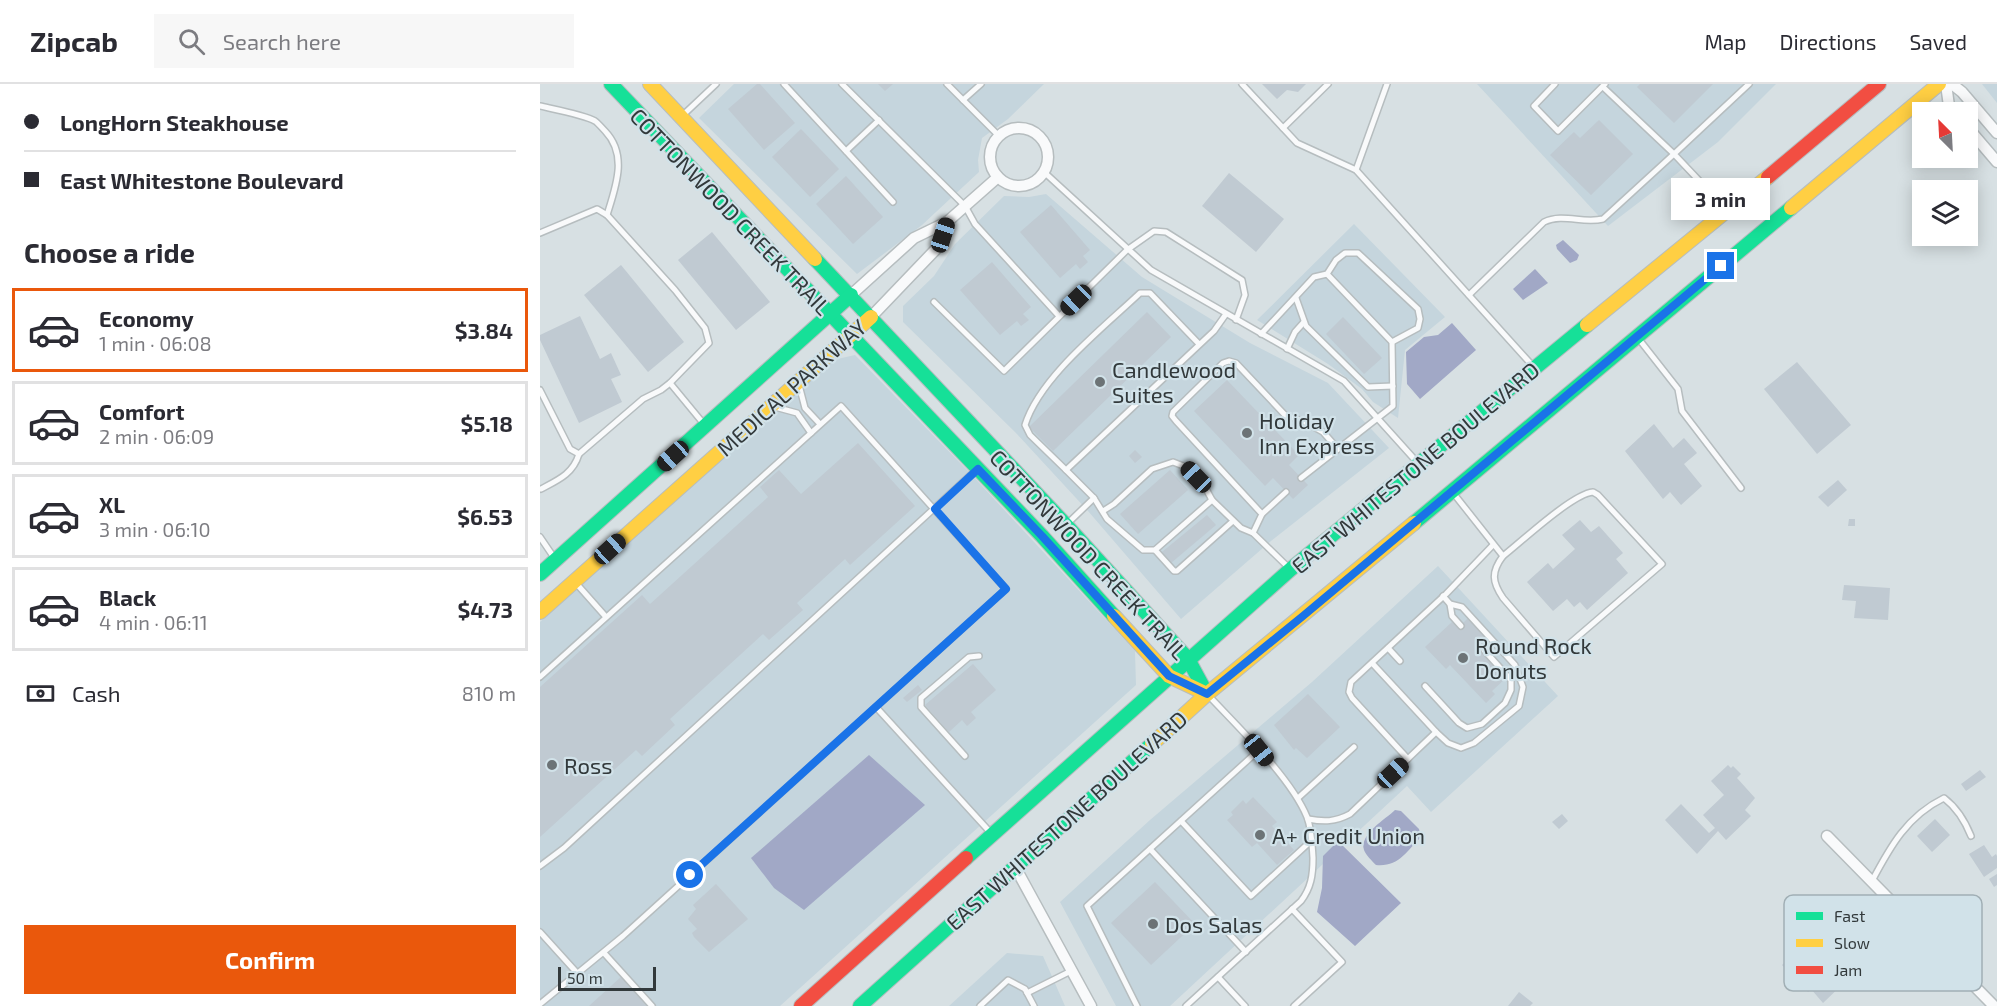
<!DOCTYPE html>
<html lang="en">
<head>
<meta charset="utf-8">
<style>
  body { margin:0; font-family:"Exo 2",sans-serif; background:#f7f7f7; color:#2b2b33; height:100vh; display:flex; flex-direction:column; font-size:22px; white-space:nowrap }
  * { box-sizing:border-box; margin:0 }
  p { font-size:20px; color:#7c7c81 }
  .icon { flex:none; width:33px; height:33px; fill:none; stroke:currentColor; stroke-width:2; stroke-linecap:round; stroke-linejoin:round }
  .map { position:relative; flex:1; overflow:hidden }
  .details { display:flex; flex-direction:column; background:#fff; width:540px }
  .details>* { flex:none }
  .banner { display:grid; align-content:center; height:132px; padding:0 24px; background:#fff }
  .needle { width:39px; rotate:336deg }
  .fabs { position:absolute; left:1372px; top:18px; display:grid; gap:12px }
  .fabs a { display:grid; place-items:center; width:66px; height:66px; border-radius:0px; background:#fff; box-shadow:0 3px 15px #0003; font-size:30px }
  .scale { position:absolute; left:18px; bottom:15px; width:98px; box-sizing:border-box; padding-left:6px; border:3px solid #32393b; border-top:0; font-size:16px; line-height:21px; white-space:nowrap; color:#32393b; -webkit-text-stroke:4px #d1e2e9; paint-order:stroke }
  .end { position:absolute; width:27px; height:27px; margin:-14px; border:8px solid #1a73e8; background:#fff; box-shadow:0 0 0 3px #fff }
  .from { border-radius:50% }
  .bubble { position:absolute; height:42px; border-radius:0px; background:#fff; box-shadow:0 3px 15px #0003; font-size:20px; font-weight:700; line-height:42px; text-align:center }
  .car { position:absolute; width:18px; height:36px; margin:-18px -9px; border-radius:8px; box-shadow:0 0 4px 2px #0007; background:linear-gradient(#222 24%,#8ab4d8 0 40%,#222 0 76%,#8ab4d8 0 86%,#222 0) }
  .banner b { display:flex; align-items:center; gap:21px; height:57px; font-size:22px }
  .banner b+b { border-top:2px solid #e1e1e2 }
  .banner i { width:15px; height:15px; background:#2b2b33 }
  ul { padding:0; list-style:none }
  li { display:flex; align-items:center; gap:18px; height:84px; margin:0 12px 9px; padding:0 12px; border:3px solid #e1e1e2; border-radius:0px }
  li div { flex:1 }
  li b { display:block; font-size:22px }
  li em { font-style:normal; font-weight:700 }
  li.current { border-color:#ea580c }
  li>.icon { width:54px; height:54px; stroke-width:1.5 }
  h2 { padding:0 24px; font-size:27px; line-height:72px }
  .pay { display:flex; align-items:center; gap:15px; height:66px; padding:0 24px; font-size:22px }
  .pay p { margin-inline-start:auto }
  .cta { display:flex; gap:12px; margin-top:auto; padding:12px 24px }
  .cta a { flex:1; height:69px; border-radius:0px; background:#ea580c; color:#fff; font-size:24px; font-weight:700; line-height:69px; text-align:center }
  header { display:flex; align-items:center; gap:36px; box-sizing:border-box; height:84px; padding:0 30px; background:#fff; border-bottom:2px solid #e1e1e2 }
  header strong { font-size:28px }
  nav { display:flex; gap:33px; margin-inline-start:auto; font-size:21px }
  .search { width:420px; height:54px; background:#f7f7f7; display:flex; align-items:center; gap:15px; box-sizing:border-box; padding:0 21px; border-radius:0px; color:#7c7c81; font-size:22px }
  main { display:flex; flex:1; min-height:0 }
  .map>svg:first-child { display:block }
  .built { fill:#c5d5dd }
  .water { fill:#a1a8c6 }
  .building { fill:#c0cad2 }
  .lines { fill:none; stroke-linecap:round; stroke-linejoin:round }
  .lane-casing { stroke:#b6bdbf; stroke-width:8 }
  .street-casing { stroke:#b6bdbf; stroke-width:13 }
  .fast-casing { stroke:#b6bdbf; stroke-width:16 }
  .slow-casing { stroke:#b6bdbf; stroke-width:16 }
  .jam-casing { stroke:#b6bdbf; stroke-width:16 }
  .lane { stroke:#f9fafb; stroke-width:5 }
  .street { stroke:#f9fafb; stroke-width:10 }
  .fast { stroke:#16e098; stroke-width:14 }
  .slow { stroke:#ffcf43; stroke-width:14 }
  .jam { stroke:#f24e42; stroke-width:14 }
  .route { stroke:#1a73e8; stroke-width:8 }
  .poi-dot { fill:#6c7376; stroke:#d1e2e9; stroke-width:2 }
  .labels { text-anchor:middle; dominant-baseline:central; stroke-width:4.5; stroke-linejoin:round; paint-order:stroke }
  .street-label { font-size:22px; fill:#32393b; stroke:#d1e2e9 }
  .poi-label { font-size:22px; fill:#32393b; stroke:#d1e2e9; text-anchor:start }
  .key { fill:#d1e2e9; stroke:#a1afb5; stroke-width:1.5 }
  .key-label { font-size:16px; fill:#32393b }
</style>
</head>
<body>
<header>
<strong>Zipcab</strong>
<div class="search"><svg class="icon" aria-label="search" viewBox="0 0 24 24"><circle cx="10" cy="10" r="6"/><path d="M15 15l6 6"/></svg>Search here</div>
<nav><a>Map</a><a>Directions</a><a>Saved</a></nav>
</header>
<main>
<section class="details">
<div class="banner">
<b><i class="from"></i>LongHorn Steakhouse</b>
<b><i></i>East Whitestone Boulevard</b>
</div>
<h2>Choose a ride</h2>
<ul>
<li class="current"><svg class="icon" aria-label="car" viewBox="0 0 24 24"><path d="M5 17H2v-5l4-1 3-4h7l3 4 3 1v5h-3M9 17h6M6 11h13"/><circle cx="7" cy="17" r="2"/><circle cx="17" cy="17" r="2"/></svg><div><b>Economy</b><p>1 min · 06:08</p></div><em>$3.84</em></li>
<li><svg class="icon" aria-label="car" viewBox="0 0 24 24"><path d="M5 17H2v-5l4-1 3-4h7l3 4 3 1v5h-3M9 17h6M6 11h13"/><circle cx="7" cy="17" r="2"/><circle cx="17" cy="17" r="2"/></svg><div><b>Comfort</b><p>2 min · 06:09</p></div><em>$5.18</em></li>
<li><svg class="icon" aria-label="car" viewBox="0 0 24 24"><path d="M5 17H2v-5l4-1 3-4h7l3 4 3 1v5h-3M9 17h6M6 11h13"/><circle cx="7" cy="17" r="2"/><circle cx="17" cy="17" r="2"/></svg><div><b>XL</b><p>3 min · 06:10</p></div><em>$6.53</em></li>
<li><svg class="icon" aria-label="car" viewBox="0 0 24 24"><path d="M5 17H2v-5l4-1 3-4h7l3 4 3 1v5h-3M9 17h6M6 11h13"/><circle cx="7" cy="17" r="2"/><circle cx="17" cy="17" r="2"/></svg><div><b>Black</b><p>4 min · 06:11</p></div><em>$4.73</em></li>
</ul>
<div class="pay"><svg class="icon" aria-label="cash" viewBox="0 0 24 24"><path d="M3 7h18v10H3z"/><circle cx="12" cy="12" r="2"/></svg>Cash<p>810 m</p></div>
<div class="cta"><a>Confirm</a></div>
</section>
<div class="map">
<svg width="1457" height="922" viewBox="0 0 1457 922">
  <rect width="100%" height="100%" fill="#d7e0e3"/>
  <g class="built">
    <polygon points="194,0 504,0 468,35 442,54 438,76 439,88 382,141 317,190 159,34"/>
    <polygon points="937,0 1236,0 1178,58 1068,142"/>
    <polygon points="1442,0 1457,0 1457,19"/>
    <polygon points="506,110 602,193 710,259 788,299 849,364 731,457 641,535 548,427 475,348 363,238 363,222 394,192 415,160 464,112 489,113"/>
    <polygon points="814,140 905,233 865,266 858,334 833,318 822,305 788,280 717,236"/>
    <polygon points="315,271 430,389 595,567 596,601 240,922 0,922 0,538 293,276"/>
    <polygon points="898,482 1018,612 891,728 867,702 630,922 576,922 520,818 610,736 772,598"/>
    <polygon points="467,869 503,872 525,922 409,922"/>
  </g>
  <g class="water">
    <polygon points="1023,156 1039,171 1037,176 1030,179 1017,165 1016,161"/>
    <polygon points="995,185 1008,199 983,216 973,205"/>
    <polygon points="912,239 936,266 880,315 867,300 866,268 884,253 898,251"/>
    <polygon points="329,671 385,721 264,826 234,804 211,774"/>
    <path d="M 855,726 L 861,727 L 879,745 L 881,753 C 866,768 859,783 836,781 C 832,777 826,771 824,766 C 819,750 846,735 855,726 Z"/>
    <polygon points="798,757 861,819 815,862 777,828 782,804 783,772"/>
  </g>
  <g class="building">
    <polygon points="217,0 220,0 255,39 224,66 188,25"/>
    <polygon points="338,0 353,0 345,7"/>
    <polygon points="722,0 766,0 758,8 747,6 737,15"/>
    <polygon points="1100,0 1173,0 1134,39 1097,3"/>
    <polygon points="1059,36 1093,70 1051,111 1010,71 1034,48 1040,54"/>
    <polygon points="261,45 299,85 270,113 232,73"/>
    <polygon points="689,89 744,135 716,168 662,122"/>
    <polygon points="306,92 343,133 313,160 276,120"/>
    <polygon points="511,121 550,166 543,172 548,178 540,185 536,180 520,194 480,148"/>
    <polygon points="172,148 230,218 196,246 138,176"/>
    <polygon points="452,178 491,223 483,230 489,236 481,242 477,237 460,251 420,206"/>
    <polygon points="81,181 144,258 108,288 44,211"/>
    <polygon points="607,228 631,253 513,367 489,343"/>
    <polygon points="40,232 60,275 71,269 81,291 71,295 82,318 39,339 0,256 0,251"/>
    <polygon points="803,233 842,274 824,290 786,250"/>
    <polygon points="1257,278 1311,341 1277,370 1224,305"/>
    <polygon points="687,296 759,371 749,381 768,401 753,415 733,394 725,402 654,327"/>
    <polygon points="1114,340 1133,364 1144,354 1157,369 1144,380 1162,402 1141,421 1130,408 1123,415 1085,367"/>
    <polygon points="318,359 375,422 310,481 305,475 257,519 263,526 229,556 223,550 130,635 135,641 102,672 96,666 0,753 0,603 102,511 110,520 228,413 220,403 239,386 261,410"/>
    <polygon points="595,366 602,373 595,379 589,372"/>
    <polygon points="630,386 648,406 598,450 580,430"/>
    <polygon points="1298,396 1307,406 1288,423 1278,413"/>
    <polygon points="667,431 676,441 631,479 622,468"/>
    <polygon points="1309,435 1315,435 1315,442 1308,442"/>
    <polygon points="1040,436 1051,448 1059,442 1083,469 1076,475 1088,489 1047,526 1040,518 1034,523 1027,515 1013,527 987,498 1008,479 1013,485 1035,465 1022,451"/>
    <polygon points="1304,501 1350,504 1348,536 1314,534 1316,517 1302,516"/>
    <polygon points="929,533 953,558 943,567 967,593 952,607 955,610 946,619 910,581 906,585 885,563 912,538 918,544"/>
    <polygon points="433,580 456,606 431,628 436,634 427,642 422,636 409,648 385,621"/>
    <polygon points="378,601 382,606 367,618 363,614"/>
    <polygon points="768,610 800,643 767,674 756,664 754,666 734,641"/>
    <polygon points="1188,681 1191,684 1193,682 1201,690 1197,694 1215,714 1205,726 1211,732 1186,756 1178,747 1157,770 1125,736 1141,720 1169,749 1175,744 1163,731 1184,711 1171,697"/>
    <polygon points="1440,686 1446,693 1426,707 1421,700"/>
    <polygon points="713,713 737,738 732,742 754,766 737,781 717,759 712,763 687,736 693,731 691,728 703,716 706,720"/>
    <polygon points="1022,730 1028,737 1019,745 1012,738"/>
    <polygon points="1395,735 1410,751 1392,768 1377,752"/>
    <polygon points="1444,761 1452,773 1456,770 1457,772 1457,784 1444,793 1429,770"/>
    <polygon points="1457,790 1457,801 1454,803 1449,795"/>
    <polygon points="615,798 655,840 611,881 571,839"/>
    <polygon points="176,800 208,835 169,868 154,853 152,849 157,845 148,835 156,825 153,821"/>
    <polygon points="1284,852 1297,866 1292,871 1300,880 1297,883 1308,895 1283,919 1271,905 1268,908 1242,881 1260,864 1266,870"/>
    <polygon points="82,892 109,922 49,922"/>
    <polygon points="979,908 993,919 990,922 968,922"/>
  </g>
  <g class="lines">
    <g class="lane-casing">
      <g id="lane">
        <polyline points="244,0 353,118"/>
        <polyline points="302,0 425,122 435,140 519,232"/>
        <polyline points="407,0 459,52"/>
        <polyline points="702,0 757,59 816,86 991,280"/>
        <polyline points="1015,0 994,22 1018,47 1065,0"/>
        <polyline points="423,16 441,0"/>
        <path d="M 0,22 C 13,25 45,31 55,37 C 58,39 62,44 65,47 C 88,71 76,102 67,131"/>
        <polyline points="142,32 176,0"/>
        <polyline points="743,44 788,0"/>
        <polyline points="306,67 339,36"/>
        <polyline points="816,86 847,0"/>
        <polyline points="504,88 611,186 804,297 876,377"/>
        <polyline points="1185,124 1134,70 1209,0"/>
        <polyline points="0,149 57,125 67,131 135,206 165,244 169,259 130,299 121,306 103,315 39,370 30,365 0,306"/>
        <path d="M 929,211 L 1004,138 C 1023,129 1043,140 1063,135 L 1134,70 L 1063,3"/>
        <polyline points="756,214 766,242 828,303 853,302"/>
        <polyline points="394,218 464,287 587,166 614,147 626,148 702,196 705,211 696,236"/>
        <polyline points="721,250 774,193 787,190 796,176 805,169 818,169 878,225 880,235 878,244 852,258"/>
        <polyline points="1098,254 1138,305 1142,327 1201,404"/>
        <path d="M 659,260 L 610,209 L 600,209 C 563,244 500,293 485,341 L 490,351 L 526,386 L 674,247 L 686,230"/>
        <polyline points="747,265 755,248 764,238"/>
        <polyline points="130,299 163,339"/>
        <polyline points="259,301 265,324 280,340"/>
        <polyline points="235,323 257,329 271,349"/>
        <polyline points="526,386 554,414 527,440"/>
        <polyline points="761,394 798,365"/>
        <path d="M 1,405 C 18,396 33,390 39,370"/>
        <path d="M 1053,408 L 1058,411 L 1122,480 L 1014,573 L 963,514 C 952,498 951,488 963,472 C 981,458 1032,410 1053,408 Z"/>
        <polyline points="914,410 963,472"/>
        <polyline points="554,414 567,435 603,466 615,466 672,416"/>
        <polyline points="563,427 574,420 612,385 633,378 646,383 665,403 672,416 701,444 713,449 749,484"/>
        <polyline points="722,430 746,408"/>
        <polyline points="713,449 722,430 636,337 632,332 633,328 683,279 689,277 696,279 745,331 765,338 783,348 798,365 853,322 852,258 787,190"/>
        <polyline points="0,453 15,475"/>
        <polyline points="615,466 634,487 637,487 693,437"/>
        <polyline points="35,498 66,533"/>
        <polyline points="910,520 912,532 921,542"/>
        <polyline points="848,564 860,577"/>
        <polyline points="832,579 896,648 908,659 921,664 934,659 979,622 983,603 975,581 922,523 910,520 903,512"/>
        <polyline points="0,593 301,322 466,505 83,852 0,920"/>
        <polyline points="885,602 919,639 927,644 942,640 965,619 971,606 971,596 944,566"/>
        <polyline points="336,623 450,748"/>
        <polyline points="425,672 381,623 381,614 429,573 439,572"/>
        <polyline points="868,675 812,614 809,608 811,598 906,510 953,461"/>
        <polyline points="758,714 814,663"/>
        <path d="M 768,735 C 784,738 795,738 810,730 L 896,648"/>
        <polyline points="641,737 711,812 772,756"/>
        <polyline points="610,765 706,868"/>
        <polyline points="0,782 24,764 436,386"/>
        <path d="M 1332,797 C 1350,763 1367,732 1404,714 C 1417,724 1425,737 1431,752"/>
        <polyline points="752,825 802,878 754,922"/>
        <polyline points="0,848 38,890"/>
        <polyline points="64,869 112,922"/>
        <polyline points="678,893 705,922"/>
        <polyline points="487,909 531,887"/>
        <polyline points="440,922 468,896 485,905 494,922"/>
        <polyline points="597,922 547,822 719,666"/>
        <path d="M 646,922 L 761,817 C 771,804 773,791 773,774 C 772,760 772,746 767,733 C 751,694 699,644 669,612"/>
      </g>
    </g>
    <g class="street-casing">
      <g id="street">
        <polyline points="1406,0 1409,22 1414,28"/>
        <polyline points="1412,0 1422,8 1457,49"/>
        <polyline points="1428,44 1457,78"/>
        <circle cx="479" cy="73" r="29"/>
        <polyline points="311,211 374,154 407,138 458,93"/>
        <polyline points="331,233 398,163 407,138"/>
        <polyline points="1287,752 1454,922"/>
        <polyline points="474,781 551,922"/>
      </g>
    </g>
    <g class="fast-casing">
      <g id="fast">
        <polyline points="71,0 502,452 574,532"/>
        <polyline points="275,175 526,441 648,575 667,610"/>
        <polyline points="874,439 1251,124"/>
        <polyline points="0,490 311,211"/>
        <polyline points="426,774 751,485 1047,241"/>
        <polyline points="320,922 612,660"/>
      </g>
    </g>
    <g class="slow-casing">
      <g id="slow">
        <polyline points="110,0 275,175"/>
        <polyline points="1251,124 1399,0"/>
        <polyline points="1047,241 1228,93"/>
        <polyline points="0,528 331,233"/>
        <polyline points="574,532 629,592 667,610"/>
        <polyline points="612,660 667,610 874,439"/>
      </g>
    </g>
    <g class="jam-casing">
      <g id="jam">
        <polyline points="1228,93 1339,0"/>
        <polyline points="261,922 426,774"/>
      </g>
    </g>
    <use href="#lane" class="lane"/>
    <use href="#street" class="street"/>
    <use href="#fast" class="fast"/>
    <use href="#slow" class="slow"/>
    <use href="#jam" class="jam"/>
  </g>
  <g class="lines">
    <polyline class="route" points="150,791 466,505 395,425 438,385 502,452 629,592 667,610 763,532 1181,182"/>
  </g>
  <g class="poi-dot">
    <circle cx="560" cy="298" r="6"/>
    <circle cx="707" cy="349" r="6"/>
    <circle cx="923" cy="574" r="6"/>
    <circle cx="12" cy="681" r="6"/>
    <circle cx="720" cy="751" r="6"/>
    <circle cx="613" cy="840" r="6"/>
  </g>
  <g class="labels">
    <g class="street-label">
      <text transform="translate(191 127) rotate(46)">COTTONWOOD CREEK TRAIL</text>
      <text transform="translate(251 303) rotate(-42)">MEDICAL PARKWAY</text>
      <text transform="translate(875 383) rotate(-40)">EAST WHITESTONE BOULEVARD</text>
      <text transform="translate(549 470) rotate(47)">COTTONWOOD CREEK TRAIL</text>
      <text transform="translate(526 736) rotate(-42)">EAST WHITESTONE BOULEVARD</text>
    </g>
    <g class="poi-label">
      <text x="572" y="285">Candlewood<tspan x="572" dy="25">Suites</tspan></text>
      <text x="719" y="336">Holiday<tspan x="719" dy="25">Inn Express</tspan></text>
      <text x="935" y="561">Round Rock<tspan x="935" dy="25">Donuts</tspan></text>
      <text x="24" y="681">Ross</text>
      <text x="732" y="751">A+ Credit Union</text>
      <text x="625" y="840">Dos Salas</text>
    </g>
  </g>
  <rect x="1244" y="811" width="198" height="96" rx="9" class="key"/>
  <rect x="1256" y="828" width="27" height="8" fill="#16e098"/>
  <rect x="1256" y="855" width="27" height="8" fill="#ffcf43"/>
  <rect x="1256" y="882" width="27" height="8" fill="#f24e42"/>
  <g class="key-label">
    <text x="1294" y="838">Fast</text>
    <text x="1294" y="865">Slow</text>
    <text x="1294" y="892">Jam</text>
  </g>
</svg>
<div class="fabs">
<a><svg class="needle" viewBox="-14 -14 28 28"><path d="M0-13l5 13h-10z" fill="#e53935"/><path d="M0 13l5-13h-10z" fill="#7c7c81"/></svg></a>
<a><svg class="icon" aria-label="layers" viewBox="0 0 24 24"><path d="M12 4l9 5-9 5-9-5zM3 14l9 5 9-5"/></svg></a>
</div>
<div class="scale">50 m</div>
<i class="end from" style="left:150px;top:791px"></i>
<i class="end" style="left:1181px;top:182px"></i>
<div class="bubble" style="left:1131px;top:94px;width:99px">3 min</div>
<i class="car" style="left:403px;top:151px;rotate:18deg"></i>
<i class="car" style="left:536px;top:216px;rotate:226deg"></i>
<i class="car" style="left:133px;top:372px;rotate:228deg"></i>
<i class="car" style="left:656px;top:393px;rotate:316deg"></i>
<i class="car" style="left:70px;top:465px;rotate:48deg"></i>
<i class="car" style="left:719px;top:666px;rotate:141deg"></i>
<i class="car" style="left:853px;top:689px;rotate:47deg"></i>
</div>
</main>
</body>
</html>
